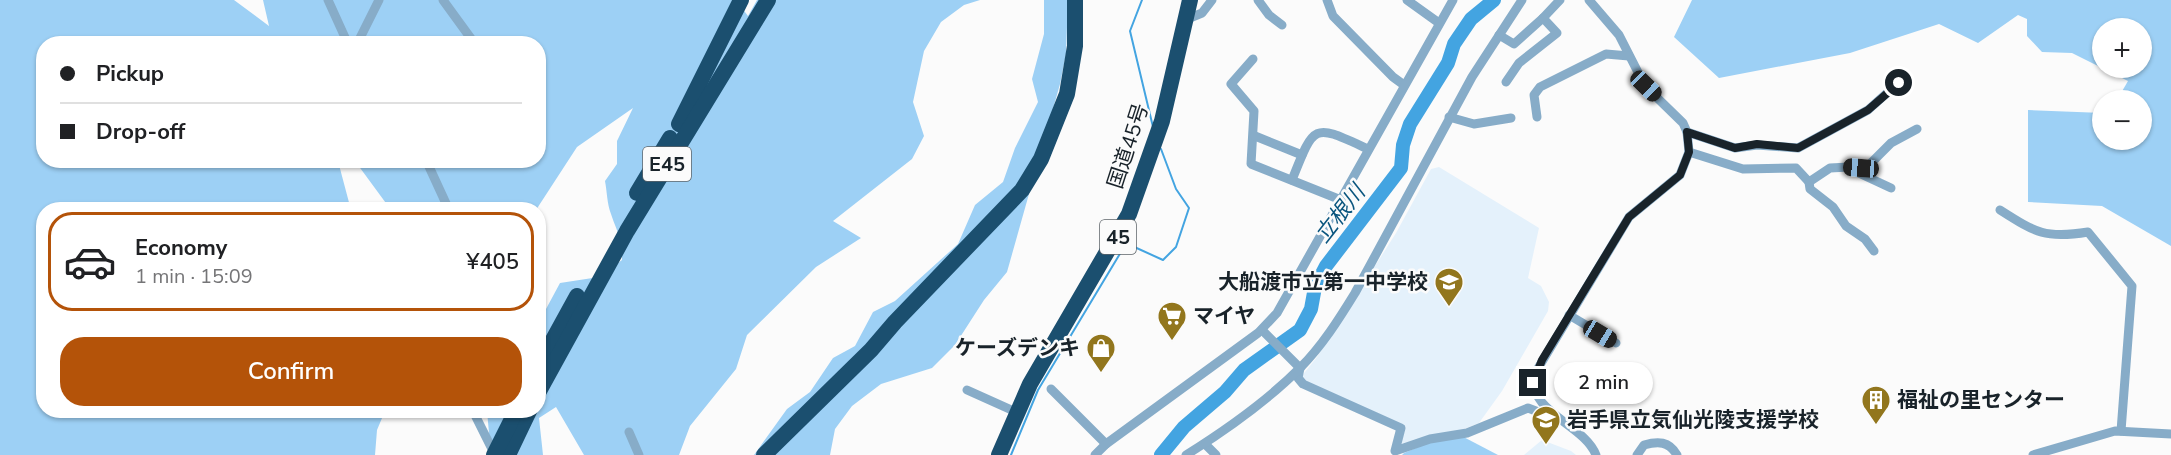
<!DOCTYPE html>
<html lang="en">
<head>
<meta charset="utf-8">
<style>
  body { margin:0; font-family:"Nunito Sans","Noto Sans JP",sans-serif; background:#f2f2f2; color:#202124; height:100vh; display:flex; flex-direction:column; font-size:22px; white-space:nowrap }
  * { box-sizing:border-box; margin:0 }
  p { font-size:20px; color:#757577 }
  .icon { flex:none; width:33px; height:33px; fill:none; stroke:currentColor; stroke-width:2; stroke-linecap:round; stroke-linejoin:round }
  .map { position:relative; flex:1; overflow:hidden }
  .side { position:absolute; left:36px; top:202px; width:510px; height:216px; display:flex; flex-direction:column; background:#fff; border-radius:24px; box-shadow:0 2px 4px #0004 }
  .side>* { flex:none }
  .guide { position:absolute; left:36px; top:36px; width:510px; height:132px; border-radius:24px; box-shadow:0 2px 4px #0004; display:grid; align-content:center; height:132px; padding:0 24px; background:#fff }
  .buttons { position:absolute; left:2092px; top:18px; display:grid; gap:12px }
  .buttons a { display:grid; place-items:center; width:60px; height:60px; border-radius:50%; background:#fff; box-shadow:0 2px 4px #0004; font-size:30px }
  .end { position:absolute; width:27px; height:27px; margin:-14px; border:8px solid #19232a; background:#fff; box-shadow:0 0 0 3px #fff }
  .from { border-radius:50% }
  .bubble { position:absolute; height:42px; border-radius:21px; background:#fff; box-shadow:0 2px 4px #0004; font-size:20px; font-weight:600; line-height:42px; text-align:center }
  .car { position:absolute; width:18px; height:36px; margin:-18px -9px; border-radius:8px; box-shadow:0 0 4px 2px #0007; background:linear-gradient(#222 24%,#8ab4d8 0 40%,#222 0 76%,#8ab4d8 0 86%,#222 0) }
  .guide b { display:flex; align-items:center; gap:21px; height:57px; font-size:22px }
  .guide b+b { border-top:2px solid #e0e0e0 }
  .guide i { width:15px; height:15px; background:#202124 }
  ul { padding:10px 0 0; list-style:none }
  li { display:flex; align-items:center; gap:18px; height:99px; margin:0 12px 9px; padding:0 12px; border:3px solid transparent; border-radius:24px }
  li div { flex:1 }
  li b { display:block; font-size:22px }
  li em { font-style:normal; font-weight:600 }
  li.selected { border-color:#b45309 }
  li>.icon { width:54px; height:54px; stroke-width:1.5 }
  .action { display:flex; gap:12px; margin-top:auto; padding:12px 24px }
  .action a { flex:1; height:69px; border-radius:24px; background:#b45309; color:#fff; font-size:24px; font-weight:600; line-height:69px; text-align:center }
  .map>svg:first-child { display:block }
  .built { fill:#e4f1fb }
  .green { fill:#9dd0f5; fill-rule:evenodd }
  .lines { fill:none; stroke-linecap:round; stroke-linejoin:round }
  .stream { stroke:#43a4e1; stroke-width:2 }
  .river { stroke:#43a4e1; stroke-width:14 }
  .street { stroke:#87acc8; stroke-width:9 }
  .highway { stroke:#1b4f6f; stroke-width:16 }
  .highway-bridge { stroke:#1b4f6f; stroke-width:16 }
  .route { stroke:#19232a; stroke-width:8 }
  .labels { text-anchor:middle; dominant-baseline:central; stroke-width:5; stroke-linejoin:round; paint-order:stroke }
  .shield { fill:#fbfbfb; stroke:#5d6469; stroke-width:1.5 }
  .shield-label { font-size:20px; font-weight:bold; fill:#19232a }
  .street-label { font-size:21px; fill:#19232a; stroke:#fbfbfb }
  .poi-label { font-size:21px; font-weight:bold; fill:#19232a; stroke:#fbfbfb; text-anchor:start }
  .water-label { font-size:22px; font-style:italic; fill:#0a557e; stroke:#fbfbfb }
</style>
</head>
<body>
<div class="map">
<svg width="2171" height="455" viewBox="0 0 2171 455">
  <rect width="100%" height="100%" fill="#fbfbfb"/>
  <g class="built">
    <polygon points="1439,167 1539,228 1528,278 1541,286 1549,302 1548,311 1502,391 1479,423 1404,453 1401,442 1406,427 1306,383 1301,377 1317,357 1396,233 1431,169"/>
    <polygon points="1542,440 1571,451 1576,455 1524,455"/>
  </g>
  <g class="green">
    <path d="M 0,0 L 234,0 L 269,26 L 263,0 L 736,0 L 748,16 L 757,0 L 980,0 L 964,5 L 941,22 L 924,51 L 913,102 L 924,136 L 912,159 L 833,221 L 861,238 L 816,267 L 747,335 L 736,369 L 690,426 L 679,455 L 584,455 L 556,407 L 539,418 L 543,455 L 491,455 L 487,411 L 538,411 L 539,322 L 560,283 L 599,277 L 622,260 C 622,236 618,235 611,214 C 607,204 607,191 605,181 L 617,164 L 617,141 L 633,108 L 577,147 L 536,210 L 391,210 L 355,161 L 538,160 L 538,44 L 44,44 L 44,160 L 338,161 L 351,210 L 44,210 L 44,411 L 385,411 L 377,430 L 375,455 L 0,455 Z"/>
    <polygon points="1044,0 1068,0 1066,54 1060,84 1007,272 984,300 955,345 932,368 881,384 852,406 835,429 830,455 754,455 787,409 810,392 833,358 855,346 873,312 895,301 958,244 975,205 1003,182 1015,148 1038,102 1032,79 1044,34"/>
    <path d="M 1692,0 L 2171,0 L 2171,246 L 2102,206 L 2028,202 L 2028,110 L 2103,113 L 2103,140 L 2142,140 L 2142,100 L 2117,100 L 2128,81 L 2072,53 L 2042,52 L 2027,36 L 2027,19 L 2018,15 L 1978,43 L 1939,24 L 1850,53 L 1719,78 L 1674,37 ZM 2142,28 L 2142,68 L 2103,68 L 2103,28 Z"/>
    <polygon points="1454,432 1498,455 1402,455 1404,453"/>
  </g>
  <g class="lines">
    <g class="stream">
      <polyline points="1142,0 1130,31 1153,127"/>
      <polyline points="1011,455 1038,390 1124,247 1130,245 1163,260 1176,247 1189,208 1176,189 1161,149"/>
    </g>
    <polyline class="river" points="1161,455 1184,427 1225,392 1244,370 1300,330 1311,309 1315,287 1326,266 1401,168 1403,145 1410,124 1448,63 1454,44 1471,19 1494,0"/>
    <g class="street">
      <polyline points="328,0 348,44"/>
      <polyline points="443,0 475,44"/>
      <polyline points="1258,0 1269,15 1282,25"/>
      <polyline points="1327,0 1333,16 1393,77 1404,85"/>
      <polyline points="1407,0 1439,23"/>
      <path d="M 1589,0 L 1619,35 L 1645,86 L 1683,123 L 1687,132 L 1689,152 L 1680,175 L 1629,217 L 1534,375 C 1528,413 1584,424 1596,455"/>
      <polyline points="1185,20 1202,13 1212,0"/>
      <polyline points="1499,35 1514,44 1543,18"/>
      <polyline points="357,44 379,0"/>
      <polyline points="1253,59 1231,84 1254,111 1251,164 1341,200"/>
      <polyline points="1506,82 1519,63 1557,33 1543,18 1560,0"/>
      <polyline points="1449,117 1474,124 1511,118"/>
      <polyline points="1537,117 1534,95 1540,87 1606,54 1629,56"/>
      <polyline points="1687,132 1735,148 1757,145 1798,148 1868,110 1907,75"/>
      <polyline points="1255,136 1302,155"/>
      <polyline points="1689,152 1743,169 1796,168 1809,182 1830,168 1868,166 1891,143 1917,129"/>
      <polyline points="426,160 449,210"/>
      <polyline points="1848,168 1891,188"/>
      <path d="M 1292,180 C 1315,122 1313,124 1368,149"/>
      <polyline points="1809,182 1810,189 1833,207 1846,226 1865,239 1874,251"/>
      <path d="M 2000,210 C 2036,233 2046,239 2088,232 L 2132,286 L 2121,431"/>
      <polyline points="1569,315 1616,343"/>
      <polyline points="1262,330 1300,368"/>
      <polyline points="1300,368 1298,378 1303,384 1401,428 1395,451 1430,439 1467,433 1528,408 1557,419"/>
      <polyline points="1051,389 1106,444"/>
      <polyline points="967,390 1016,412"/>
      <polyline points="473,411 495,455"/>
      <polyline points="629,432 639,455"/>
      <polyline points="1205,444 1216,455"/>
      <polyline points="1095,455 1106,444 1258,333 1277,313 1453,0"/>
      <path d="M 1186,455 C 1226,430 1267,401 1300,368 C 1322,346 1339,319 1355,293 L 1472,77 L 1522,0"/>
      <path d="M 1637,455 L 1644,445 C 1658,441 1669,441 1677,455"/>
      <polyline points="2033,455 2115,431 2171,434"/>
    </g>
    <g class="highway">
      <polyline points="679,124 741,0"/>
      <polyline points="637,193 670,138"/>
      <polyline points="538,367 577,296"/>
      <polyline points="538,393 627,231 768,0"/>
      <polyline points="508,455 529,411"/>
      <polyline points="764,455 871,350 895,322 1022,190 1041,159 1067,94 1075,46 1075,0"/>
      <polyline points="999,455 1030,384 1129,214 1162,121 1190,0"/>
    </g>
    <polyline class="highway-bridge" points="494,455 516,411"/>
  </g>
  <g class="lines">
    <polyline class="route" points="1533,383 1542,360 1629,217 1680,175 1689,152 1687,132 1735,148 1757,144 1798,148 1868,110 1899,83"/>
  </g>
  <defs>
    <g id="school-pin" transform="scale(1.5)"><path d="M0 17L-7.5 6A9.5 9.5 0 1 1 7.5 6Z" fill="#92761d" stroke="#fbfbfb"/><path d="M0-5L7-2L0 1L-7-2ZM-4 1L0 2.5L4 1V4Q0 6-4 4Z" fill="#fff"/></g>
    <g id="supermarket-pin" transform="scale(1.5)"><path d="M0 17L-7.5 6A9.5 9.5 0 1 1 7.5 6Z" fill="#92761d" stroke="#fbfbfb"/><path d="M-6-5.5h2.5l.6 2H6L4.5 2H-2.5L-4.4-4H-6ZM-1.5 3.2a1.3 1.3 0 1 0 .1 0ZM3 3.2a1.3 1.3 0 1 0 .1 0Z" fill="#fff"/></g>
    <g id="shop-pin" transform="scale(1.5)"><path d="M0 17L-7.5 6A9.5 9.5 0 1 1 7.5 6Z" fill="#92761d" stroke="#fbfbfb"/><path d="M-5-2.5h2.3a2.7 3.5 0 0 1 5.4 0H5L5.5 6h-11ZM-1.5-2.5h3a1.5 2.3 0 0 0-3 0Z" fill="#fff"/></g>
    <g id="building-pin" transform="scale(1.5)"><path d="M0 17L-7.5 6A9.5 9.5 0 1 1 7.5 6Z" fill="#92761d" stroke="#fbfbfb"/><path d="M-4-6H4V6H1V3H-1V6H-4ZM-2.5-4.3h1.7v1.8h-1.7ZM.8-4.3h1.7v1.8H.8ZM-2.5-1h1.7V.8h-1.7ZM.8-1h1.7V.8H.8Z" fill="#fff"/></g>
  </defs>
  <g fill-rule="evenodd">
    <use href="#school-pin" x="1449" y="282"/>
    <use href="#supermarket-pin" x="1172" y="316"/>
    <use href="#shop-pin" x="1101" y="348"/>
    <use href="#building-pin" x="1876" y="400"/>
    <use href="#school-pin" x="1546" y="420"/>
  </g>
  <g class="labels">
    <g class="shield">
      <rect x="643" y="147" width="48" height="34" rx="4.5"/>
      <rect x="1100" y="220" width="36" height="34" rx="4.5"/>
    </g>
    <g class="shield-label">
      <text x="667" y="164">E45</text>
      <text x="1118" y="237">45</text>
    </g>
    <g class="street-label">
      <text transform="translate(1128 146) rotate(-72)">国道45号</text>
    </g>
    <g class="poi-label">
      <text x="1428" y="282" text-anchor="end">大船渡市立第一中学校</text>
      <text x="1193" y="316">マイヤ</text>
      <text x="1080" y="348" text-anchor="end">ケーズデンキ</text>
      <text x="1897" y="400">福祉の里センター</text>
      <text x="1567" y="420">岩手県立気仙光陵支援学校</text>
    </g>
    <g class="water-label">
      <text transform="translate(1340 214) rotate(-52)">立根川</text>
    </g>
  </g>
</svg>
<div class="buttons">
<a>+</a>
<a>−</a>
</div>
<i class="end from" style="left:1899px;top:83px"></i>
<i class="end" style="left:1533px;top:383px"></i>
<div class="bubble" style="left:1554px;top:362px;width:99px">2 min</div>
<i class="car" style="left:1646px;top:86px;rotate:134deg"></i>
<i class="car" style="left:1861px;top:168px;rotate:274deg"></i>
<i class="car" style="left:1600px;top:334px;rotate:121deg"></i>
<div class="guide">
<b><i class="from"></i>Pickup</b>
<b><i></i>Drop-off</b>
</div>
<section class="side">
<ul>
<li class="selected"><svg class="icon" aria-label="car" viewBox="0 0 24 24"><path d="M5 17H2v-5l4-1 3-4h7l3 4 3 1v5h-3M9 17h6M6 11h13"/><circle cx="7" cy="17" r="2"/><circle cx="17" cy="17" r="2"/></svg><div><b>Economy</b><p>1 min · 15:09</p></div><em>¥405</em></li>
</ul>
<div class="action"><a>Confirm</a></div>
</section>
</div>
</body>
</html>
